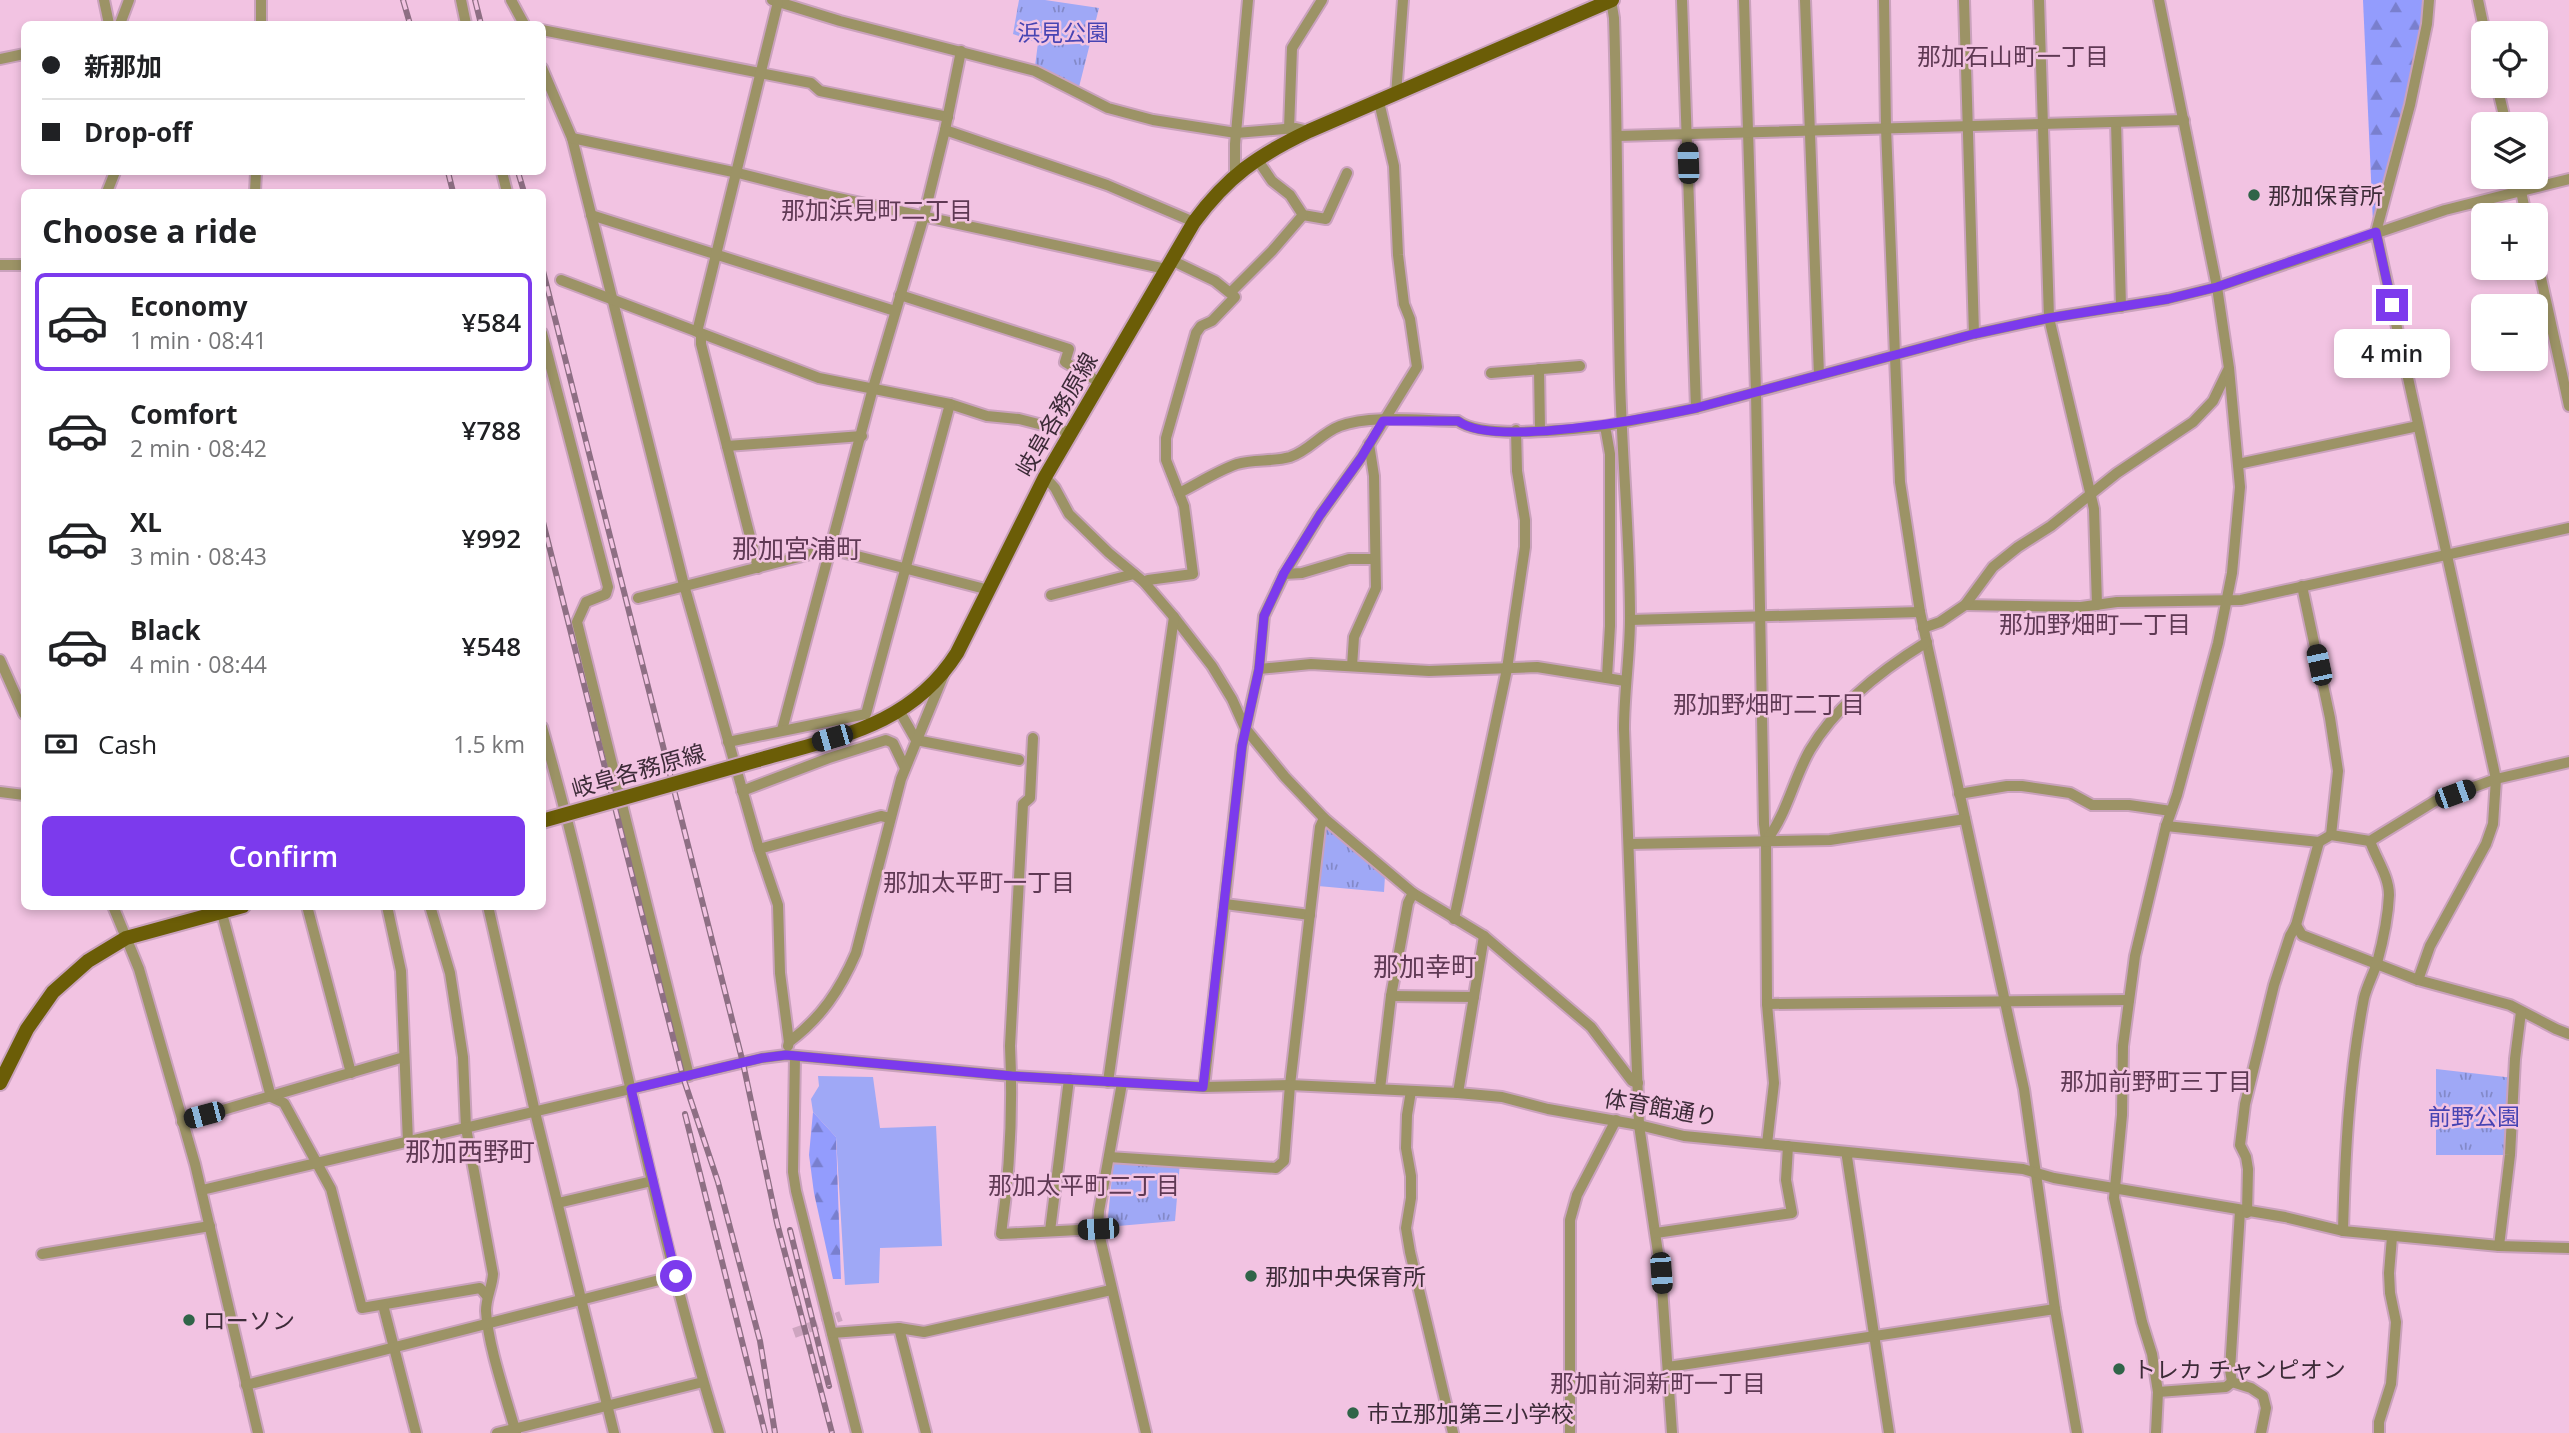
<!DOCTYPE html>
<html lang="en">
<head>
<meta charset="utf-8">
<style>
  body { margin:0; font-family:"Open Sans","Noto Sans JP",sans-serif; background:#f2f2f2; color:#202124; height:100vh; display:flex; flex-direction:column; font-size:26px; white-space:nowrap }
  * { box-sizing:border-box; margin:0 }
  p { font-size:23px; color:#757577 }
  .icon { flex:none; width:38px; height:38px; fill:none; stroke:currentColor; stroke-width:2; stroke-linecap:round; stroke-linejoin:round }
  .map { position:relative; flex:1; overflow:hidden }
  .side { position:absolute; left:21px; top:189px; width:525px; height:721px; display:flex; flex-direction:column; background:#fff; border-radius:10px; box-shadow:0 4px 10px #0003 }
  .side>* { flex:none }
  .banner { position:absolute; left:21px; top:21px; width:525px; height:154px; border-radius:10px; box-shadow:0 4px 10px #0003; display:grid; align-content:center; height:154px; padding:0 21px; background:#fff }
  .tools { position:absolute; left:2471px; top:21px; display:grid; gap:14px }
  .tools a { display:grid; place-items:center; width:77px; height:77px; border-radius:10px; background:#fff; box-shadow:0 4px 10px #0003; font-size:35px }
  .end { position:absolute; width:32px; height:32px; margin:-16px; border:9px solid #7c3aed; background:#fff; box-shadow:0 0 0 4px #fff }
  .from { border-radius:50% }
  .bubble { position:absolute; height:49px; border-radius:10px; background:#fff; box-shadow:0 4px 10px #0003; font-size:23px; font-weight:600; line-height:49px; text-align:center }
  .car { position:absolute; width:21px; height:42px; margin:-21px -10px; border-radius:9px; box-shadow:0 0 5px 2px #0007; background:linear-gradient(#222 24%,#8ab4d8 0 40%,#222 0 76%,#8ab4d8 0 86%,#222 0) }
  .banner b { display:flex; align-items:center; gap:24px; height:66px; font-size:26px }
  .banner b+b { border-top:2px solid #e0e0e0 }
  .banner i { width:18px; height:18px; background:#202124 }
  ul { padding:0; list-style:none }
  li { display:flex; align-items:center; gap:21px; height:98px; margin:0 14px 10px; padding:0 7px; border:4px solid transparent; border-radius:10px }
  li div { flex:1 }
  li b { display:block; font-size:26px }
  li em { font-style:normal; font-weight:600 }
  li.active { border-color:#7c3aed }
  li>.icon { width:63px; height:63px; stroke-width:1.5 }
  h2 { padding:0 21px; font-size:32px; line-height:84px }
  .pay { display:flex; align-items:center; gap:18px; height:77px; padding:0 21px; font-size:26px }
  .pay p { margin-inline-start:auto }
  .primary-button { display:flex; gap:14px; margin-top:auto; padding:14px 21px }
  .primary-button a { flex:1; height:80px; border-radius:10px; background:#7c3aed; color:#fff; font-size:28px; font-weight:600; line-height:80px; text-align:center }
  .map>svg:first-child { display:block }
  .forest { fill:url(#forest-firs) }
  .park { fill:url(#park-tufts) }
  .pitch { fill:#9fa8f6 }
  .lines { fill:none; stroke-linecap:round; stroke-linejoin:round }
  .minor-tunnel { stroke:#cea5c0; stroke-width:10; stroke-dasharray:10 5; stroke-linecap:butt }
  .minor-casing { stroke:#caa2bd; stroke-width:14 }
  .major-casing { stroke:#caa2bd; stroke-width:18 }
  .minor { stroke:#9c9366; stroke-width:10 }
  .major { stroke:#6b5d07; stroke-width:14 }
  .rail-casing { stroke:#8e6f84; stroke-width:6 }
  .rail { stroke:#f2c3e2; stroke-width:3.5; stroke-dasharray:10; stroke-linecap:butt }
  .major-bridge-casing { stroke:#caa2bd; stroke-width:18; stroke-linecap:butt }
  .major-bridge { stroke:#6b5d07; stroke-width:14 }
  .route { stroke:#7c3aed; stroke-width:9 }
  .poi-dot { fill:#306448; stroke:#f2c3e2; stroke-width:2.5 }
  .labels { text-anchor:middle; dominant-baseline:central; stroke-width:5; stroke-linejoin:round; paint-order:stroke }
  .park-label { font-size:23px; fill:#4744b3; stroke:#f2c3e2 }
  .poi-label { font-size:23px; fill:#3d2b38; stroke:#f2c3e2; text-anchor:start }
  .street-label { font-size:23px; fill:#3d2b38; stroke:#f2c3e2 }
  .neighbourhood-label { font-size:24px; fill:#5f3954; stroke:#f2c3e2 }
  .quarter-label { font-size:26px; fill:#5f3954; stroke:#f2c3e2 }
</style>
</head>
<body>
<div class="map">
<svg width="2569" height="1433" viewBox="0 0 2569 1433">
  <defs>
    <pattern id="forest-firs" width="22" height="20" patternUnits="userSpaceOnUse" patternTransform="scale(1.75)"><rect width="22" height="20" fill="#939cfd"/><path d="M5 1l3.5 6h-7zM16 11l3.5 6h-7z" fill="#797fce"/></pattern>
    <pattern id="park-tufts" width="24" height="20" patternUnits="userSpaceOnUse" patternTransform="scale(1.75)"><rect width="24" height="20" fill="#9fa8f6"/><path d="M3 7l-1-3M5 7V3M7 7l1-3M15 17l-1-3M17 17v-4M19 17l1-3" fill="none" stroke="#8389c8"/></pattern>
  </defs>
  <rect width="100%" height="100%" fill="#f2c3e2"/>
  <g class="forest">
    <polygon points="2363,0 2434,0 2373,223"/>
    <polygon points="813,1112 836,1137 841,1279 833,1279 814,1193 809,1155"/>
  </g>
  <g class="park">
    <polygon points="1019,0 1045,0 1099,8 1079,87 1035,66 1038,43 1013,34"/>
    <polygon points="1327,821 1385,876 1384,892 1318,886"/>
    <polygon points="2436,1069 2514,1078 2510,1155 2436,1155"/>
    <polygon points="1114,1157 1180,1162 1175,1221 1107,1227"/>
  </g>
  <polygon class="pitch" points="818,1076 873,1077 880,1128 936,1126 942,1246 880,1248 879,1283 845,1285 836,1137 813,1112 811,1099 819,1086"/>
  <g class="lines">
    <polyline class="minor-tunnel" points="794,1333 841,1316"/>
    <g class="minor-casing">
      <g id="minor">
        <polyline points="104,0 109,24"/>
        <polyline points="461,0 466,24"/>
        <polyline points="511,0 524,24"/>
        <polyline points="772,0 840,21 1035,71 1108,108 1153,120 1236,133 1296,128 1309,131"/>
        <path d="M 1611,0 L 1614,18 C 1618,138 1617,259 1620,379 C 1622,459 1630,538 1630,618 C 1630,655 1624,692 1624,729 L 1639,1125 L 1661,1273 L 1672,1433"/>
        <polyline points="1682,0 1696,408"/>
        <polyline points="1744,0 1756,392 1764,824 1766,841 1767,1004 1774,1083 1767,1144"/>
        <polyline points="1805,0 1819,375"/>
        <polyline points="1884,0 1886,128 1900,482 1920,612 2024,1089 2055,1309 2077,1433"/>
        <polyline points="1964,0 1974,334"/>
        <polyline points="2039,0 2049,318 2094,509 2097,605"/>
        <polyline points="2478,0 2485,33"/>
        <polyline points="120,24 129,0"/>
        <polyline points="261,24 261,0"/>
        <polyline points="542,30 811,83 820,91 948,117"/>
        <polyline points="0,59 24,54"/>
        <polyline points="542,68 572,138 684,585 759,849 778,905 780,973 789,1042"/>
        <polyline points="2497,86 2506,124"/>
        <polyline points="1396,95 1403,0"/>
        <polyline points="2116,122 2121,307"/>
        <polyline points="1289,129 1292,48 1322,0"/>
        <polyline points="945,130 1107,185 1194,222"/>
        <polyline points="1618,136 2184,120"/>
        <polyline points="572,138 738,173 829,196 1166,269"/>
        <polyline points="1257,159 1272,181 1290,195 1303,215 1326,219 1347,173"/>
        <polyline points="502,172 507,192"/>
        <polyline points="1235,174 1235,144 1248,0"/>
        <polyline points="2518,177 2526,215"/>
        <polyline points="107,192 115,172"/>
        <polyline points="255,192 256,172"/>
        <polyline points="591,215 895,311"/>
        <polyline points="2536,255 2569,406"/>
        <polyline points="0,265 24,265"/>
        <polyline points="561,280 819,378 950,404 987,416 1019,419 1070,432"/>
        <polyline points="1231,292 1272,251 1303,215"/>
        <polyline points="900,295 1069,349 1065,362 1099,382"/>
        <polyline points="697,332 778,2"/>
        <polyline points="542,333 608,587 606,594 586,602 577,622 689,1076"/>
        <polyline points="701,334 701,344 758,568"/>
        <polyline points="1539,369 1540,430"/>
        <polyline points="1491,373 1580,366"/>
        <polyline points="727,446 862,436"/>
        <polyline points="2238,464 2418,426"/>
        <polyline points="1045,477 1055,488 1069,514 1109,553 1144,582 1174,617 1212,666 1232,699 1245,728 1285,777 1324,818 1413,893 1484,936 1591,1027 1632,1081 1638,1083"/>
        <path d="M 1179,493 C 1197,484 1217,471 1237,464 C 1254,459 1272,462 1290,457 C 1309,451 1321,433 1340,426 C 1372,414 1423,421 1458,421 C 1483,440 1572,429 1605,426"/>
        <polyline points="1284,574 1302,573 1349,559 1374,559"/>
        <polyline points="1144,582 1148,580 1193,574 1184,506 1166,460 1166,438 1196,333 1201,326 1212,321 1235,297 1215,281 1171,260"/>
        <polyline points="2302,586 2330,718 2338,771 2331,835"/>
        <polyline points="1051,595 1134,574"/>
        <polyline points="638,598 830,549 989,590"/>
        <polyline points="1965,605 2081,607 2117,602 2241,600 2569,528"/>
        <polyline points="1630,620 1920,612"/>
        <polyline points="1923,628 1940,622 1965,605 1993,567 2018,547 2051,526 2117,473 2193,422 2213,401 2228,370"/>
        <polyline points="0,660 24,714"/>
        <polyline points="1352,666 1354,637 1376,588 1374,476 1369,444"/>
        <polyline points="1259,669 1311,664 1429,671 1537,667 1625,681"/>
        <polyline points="1607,677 1610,626 1610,454 1605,426 1696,408 1974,334 2049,318 2168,299 2217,287 2445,210 2569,179"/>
        <polyline points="900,712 916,740 1019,760"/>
        <path d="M 542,727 C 609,961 647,1201 719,1433"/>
        <polyline points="782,730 873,388 924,216 945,130 961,51"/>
        <path d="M 1033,738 L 1030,798 L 1023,804 L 1010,1046 C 1013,1109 1010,1171 1001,1234 L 1098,1229"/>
        <polyline points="728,742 866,714 950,404"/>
        <polyline points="742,791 829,758 886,740 893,743 905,768"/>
        <polyline points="0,792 24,795"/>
        <polyline points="1959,794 2007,786 2022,786 2070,793 2092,805 2129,805 2171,811"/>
        <polyline points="2166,826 2319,842 2331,835 2370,841 2435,801 2496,779 2569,762"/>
        <path d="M 1766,841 C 1787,814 1793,780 1810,750 C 1837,704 1883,669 1927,642"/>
        <polyline points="1630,844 1830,840 1965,819"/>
        <polyline points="759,849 881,816 890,818"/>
        <polyline points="1225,904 1310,915"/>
        <polyline points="113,906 139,969 195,1164 258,1433"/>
        <polyline points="220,906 271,1097 284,1103 331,1189 362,1308 480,1288 487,1296"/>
        <polyline points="307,906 351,1073"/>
        <polyline points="387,906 401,971 408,1142"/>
        <path d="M 430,906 L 450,973 L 463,1057 L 466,1128 L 493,1274 C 492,1288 486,1297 486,1311 C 488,1346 506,1397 516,1433"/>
        <polyline points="488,906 535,1112 614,1433"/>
        <polyline points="1454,919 1507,669 1525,547 1525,520 1517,471 1516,430"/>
        <polyline points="2296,925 2302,935 2418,980 2510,1005 2556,1029 2569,1034"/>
        <polyline points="2418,980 2430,946 2486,844 2493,824 2496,779 2376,232 2410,105 2427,24 2429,0"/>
        <polyline points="1391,996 1474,997"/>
        <polyline points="1767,1004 2129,1000"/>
        <path d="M 788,1046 L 789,1042 C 821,1018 840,990 856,953 L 901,779 L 944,674"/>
        <polyline points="795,1056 793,1172 796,1191 857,1433"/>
        <polyline points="1108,1082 1174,617"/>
        <polyline points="1122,1083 1099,1211 1098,1229 1146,1433"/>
        <polyline points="1204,1087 1242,746 1259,669 1264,616 1284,574 1320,515 1361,458 1417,367 1410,319 1404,304 1398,255 1394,166 1379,102"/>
        <polyline points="1380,1089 1391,996 1408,903 1413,893"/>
        <polyline points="1411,1091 1407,1115 1406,1148 1411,1176 1411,1198 1406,1228 1410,1252 1453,1433"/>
        <polyline points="1458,1093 1484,936"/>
        <polyline points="182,1122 404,1057"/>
        <polyline points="1849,1153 1847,1157 1889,1433"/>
        <polyline points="1109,1157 1276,1168 1284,1161 1290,1085 1320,827 1324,818"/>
        <polyline points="202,1190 762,1058 786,1055 1012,1076 1204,1087 1290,1085 1458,1093 1502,1097 1548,1109 1639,1125 1684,1136 2023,1169 2054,1178 2285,1217 2343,1231 2499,1246 2569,1248"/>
        <polyline points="558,1203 652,1181"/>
        <polyline points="2240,1211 2230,1370 2232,1382 2251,1388 2263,1396 2266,1408 2261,1433"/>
        <polyline points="2247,1213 2248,1169 2246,1157 2240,1145 2245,1104 2274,985 2290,936 2296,925 2319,842"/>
        <polyline points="1050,1231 1069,1079"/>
        <path d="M 2343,1231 C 2345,1154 2349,1075 2364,998 C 2367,986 2373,975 2377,963 C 2383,941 2388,918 2389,895 C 2389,876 2376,859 2370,841"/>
        <polyline points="1656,1233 1792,1213 1786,1180 1788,1146"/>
        <polyline points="2499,1246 2510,1155 2515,1059 2521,1012"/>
        <polyline points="42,1254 210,1226"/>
        <polyline points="383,1305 416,1433"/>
        <polyline points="899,1328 926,1433"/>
        <polyline points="832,1333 899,1328 924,1332 1111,1290"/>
        <polyline points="1668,1367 2055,1309"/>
        <polyline points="246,1385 675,1276"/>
        <polyline points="2158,1392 2226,1387 2232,1382"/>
        <polyline points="497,1433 703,1382"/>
        <polyline points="1570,1433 1570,1220 1577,1195 1616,1120"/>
        <polyline points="2156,1433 2158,1392 2152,1354 2142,1322 2114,1198 2122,1115 2123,1046 2135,956 2166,826 2177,795 2218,643 2232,573 2240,487 2229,368 2217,287 2159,0"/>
        <polyline points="2379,1433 2379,1422 2391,1384 2394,1348 2396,1322 2390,1293 2389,1273 2392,1237"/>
      </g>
    </g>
    <g class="major-casing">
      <g id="major">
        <path d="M 758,760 C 836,737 910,727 957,653 L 1045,477 L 1194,222 C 1228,176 1257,156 1309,131 L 1612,0"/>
        <polyline points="0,1083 27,1029 53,992 88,961 126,938 243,906"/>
      </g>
    </g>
    <use href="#minor" class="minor"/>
    <use href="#major" class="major"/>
    <g class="rail-casing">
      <g id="rail">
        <polyline points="403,0 410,24"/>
        <polyline points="475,0 481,24"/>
        <polyline points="448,172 453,192"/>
        <polyline points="518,172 524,192"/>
        <polyline points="542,267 743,1063 777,1223 832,1433"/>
        <polyline points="542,518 683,1077 718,1182 760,1341 775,1433"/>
        <polyline points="685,1114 765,1433"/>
        <polyline points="790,1230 829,1386"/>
      </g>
    </g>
    <use href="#rail" class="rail"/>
    <g class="major-bridge-casing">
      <polyline id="major-bridge" points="542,821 758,760"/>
    </g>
    <use href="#major-bridge" class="major-bridge"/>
  </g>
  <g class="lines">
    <path class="route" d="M 676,1276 L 631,1089 L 762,1058 L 786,1055 L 1012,1076 L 1203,1087 L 1242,746 L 1259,669 L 1264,616 L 1284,573 L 1320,515 L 1361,458 L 1383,421 L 1458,421 C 1493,448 1650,418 1696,408 L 1974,334 L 2049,318 L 2168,299 L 2217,287 L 2376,232 L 2392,305"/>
  </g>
  <g class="poi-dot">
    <circle cx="2254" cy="195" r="7"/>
    <circle cx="1251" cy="1276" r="7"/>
    <circle cx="189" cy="1320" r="7"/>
    <circle cx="2119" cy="1369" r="7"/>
    <circle cx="1353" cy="1413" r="7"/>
  </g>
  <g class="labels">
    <g class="park-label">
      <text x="1063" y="32">浜見公園</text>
      <text x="2474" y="1116">前野公園</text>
    </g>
    <g class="poi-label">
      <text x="2268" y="195">那加保育所</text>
      <text x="1265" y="1276">那加中央保育所</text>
      <text x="203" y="1320">ローソン</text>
      <text x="2133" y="1369">トレカ チャンピオン</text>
      <text x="1367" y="1413">市立那加第三小学校</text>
    </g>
    <g class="street-label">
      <text transform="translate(1056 414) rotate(-60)">岐阜各務原線</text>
      <text transform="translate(638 770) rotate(-16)">岐阜各務原線</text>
      <text transform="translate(1661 1107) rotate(10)">体育館通り</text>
    </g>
    <g class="neighbourhood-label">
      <text x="2013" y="55">那加石山町一丁目</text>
      <text x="877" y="209">那加浜見町二丁目</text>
      <text x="2095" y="623">那加野畑町一丁目</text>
      <text x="1769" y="703">那加野畑町二丁目</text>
      <text x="979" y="881">那加太平町一丁目</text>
      <text x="2156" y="1080">那加前野町三丁目</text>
      <text x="1084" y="1184">那加太平町二丁目</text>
      <text x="1658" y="1382">那加前洞新町一丁目</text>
    </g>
    <g class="quarter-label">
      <text x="797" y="548">那加宮浦町</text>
      <text x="1425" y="966">那加幸町</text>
      <text x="470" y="1151">那加西野町</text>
    </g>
  </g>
</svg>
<div class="tools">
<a><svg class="icon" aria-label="locate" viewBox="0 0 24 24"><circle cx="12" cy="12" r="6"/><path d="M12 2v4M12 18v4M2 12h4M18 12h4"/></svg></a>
<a><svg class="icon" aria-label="layers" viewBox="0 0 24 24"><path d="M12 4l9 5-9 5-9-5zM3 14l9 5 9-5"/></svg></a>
<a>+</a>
<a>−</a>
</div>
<i class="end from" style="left:676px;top:1276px"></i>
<i class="end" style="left:2392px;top:305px"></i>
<div class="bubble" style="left:2334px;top:329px;width:116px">4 min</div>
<i class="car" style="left:1688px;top:163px;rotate:358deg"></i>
<i class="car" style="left:2319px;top:665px;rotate:348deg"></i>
<i class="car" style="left:832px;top:738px;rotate:254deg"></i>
<i class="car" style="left:2455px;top:794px;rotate:70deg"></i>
<i class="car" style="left:204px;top:1115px;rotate:255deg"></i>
<i class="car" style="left:1098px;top:1229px;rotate:267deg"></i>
<i class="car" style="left:1661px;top:1273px;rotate:176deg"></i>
<div class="banner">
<b><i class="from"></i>新那加</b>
<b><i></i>Drop-off</b>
</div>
<section class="side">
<h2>Choose a ride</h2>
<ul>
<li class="active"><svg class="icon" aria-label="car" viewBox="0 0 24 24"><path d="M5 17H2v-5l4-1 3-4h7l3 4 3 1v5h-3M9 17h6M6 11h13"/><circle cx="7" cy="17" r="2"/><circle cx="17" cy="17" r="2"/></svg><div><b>Economy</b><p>1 min · 08:41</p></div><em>¥584</em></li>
<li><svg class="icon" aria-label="car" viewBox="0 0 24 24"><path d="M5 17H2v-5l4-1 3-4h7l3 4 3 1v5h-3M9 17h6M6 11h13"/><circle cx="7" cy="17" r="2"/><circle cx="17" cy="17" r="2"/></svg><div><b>Comfort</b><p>2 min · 08:42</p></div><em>¥788</em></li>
<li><svg class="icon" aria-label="car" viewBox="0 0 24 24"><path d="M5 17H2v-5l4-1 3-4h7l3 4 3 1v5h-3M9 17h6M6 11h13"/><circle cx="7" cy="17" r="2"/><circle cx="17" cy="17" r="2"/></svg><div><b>XL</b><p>3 min · 08:43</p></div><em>¥992</em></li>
<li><svg class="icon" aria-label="car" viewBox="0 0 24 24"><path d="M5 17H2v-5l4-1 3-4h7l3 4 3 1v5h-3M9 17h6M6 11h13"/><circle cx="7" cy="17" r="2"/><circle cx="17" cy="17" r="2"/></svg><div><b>Black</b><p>4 min · 08:44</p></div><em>¥548</em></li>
</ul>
<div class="pay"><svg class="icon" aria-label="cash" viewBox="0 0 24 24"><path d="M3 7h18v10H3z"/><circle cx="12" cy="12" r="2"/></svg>Cash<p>1.5 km</p></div>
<div class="primary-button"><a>Confirm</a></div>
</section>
</div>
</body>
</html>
